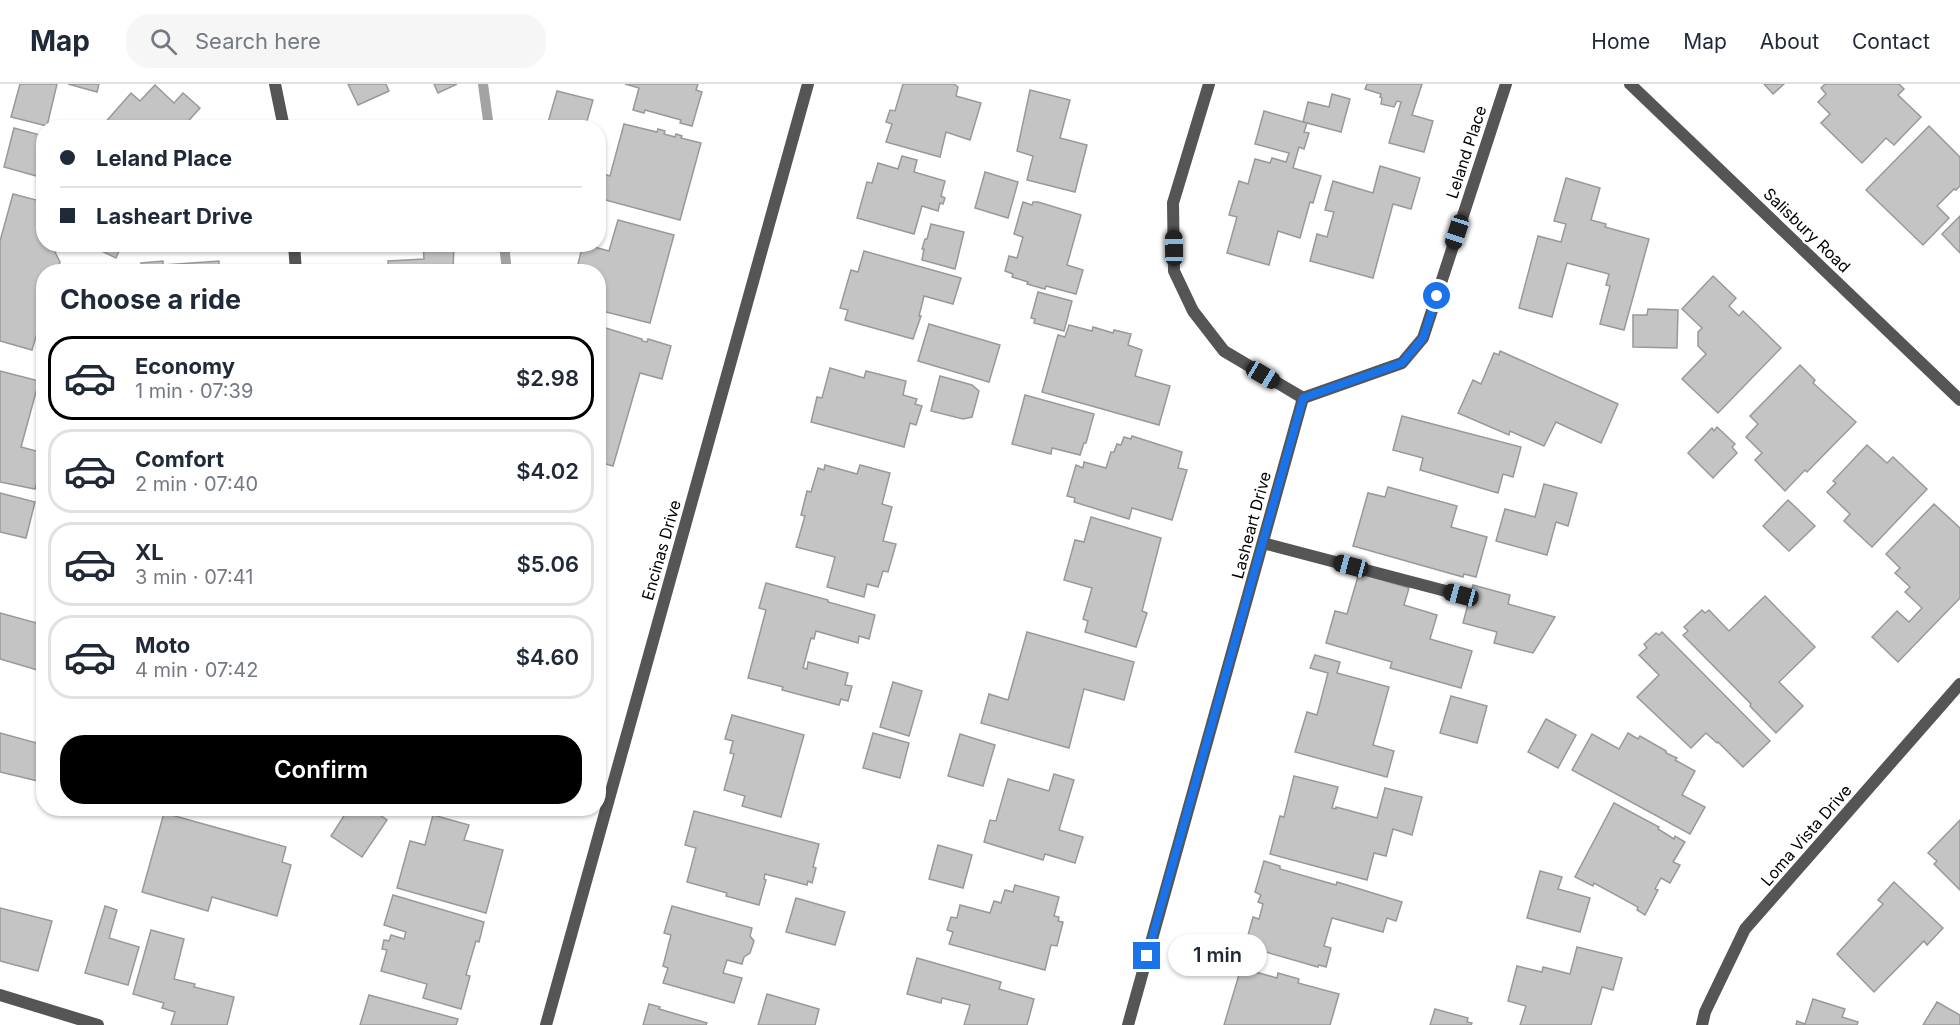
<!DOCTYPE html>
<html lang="en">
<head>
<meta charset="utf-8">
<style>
  body { margin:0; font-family:Inter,sans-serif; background:#f6f6f7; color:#1f2937; height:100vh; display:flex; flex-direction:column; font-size:22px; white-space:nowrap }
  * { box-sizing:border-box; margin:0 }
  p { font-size:20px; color:#747a83 }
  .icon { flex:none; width:33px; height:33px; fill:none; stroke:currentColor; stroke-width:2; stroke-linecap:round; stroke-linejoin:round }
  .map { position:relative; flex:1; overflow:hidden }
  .sheet { position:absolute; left:36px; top:180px; width:570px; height:552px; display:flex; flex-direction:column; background:#fff; border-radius:24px; box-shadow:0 2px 4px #0004 }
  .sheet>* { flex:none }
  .banner { position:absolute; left:36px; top:36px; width:570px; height:132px; border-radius:24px; box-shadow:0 2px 4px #0004; display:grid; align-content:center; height:132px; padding:0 24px; background:#fff }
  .end { position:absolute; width:27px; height:27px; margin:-14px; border:8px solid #1a73e8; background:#fff; box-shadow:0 0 0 3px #fff }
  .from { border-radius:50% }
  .bubble { position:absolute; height:42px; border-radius:21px; background:#fff; box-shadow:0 2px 4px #0004; font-size:20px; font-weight:600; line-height:42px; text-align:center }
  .car { position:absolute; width:18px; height:36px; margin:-18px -9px; border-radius:8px; box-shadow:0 0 4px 2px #0007; background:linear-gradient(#222 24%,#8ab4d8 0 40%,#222 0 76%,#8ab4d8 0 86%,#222 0) }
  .banner b { display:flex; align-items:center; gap:21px; height:57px; font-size:22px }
  .banner b+b { border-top:2px solid #e0e1e3 }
  .banner i { width:15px; height:15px; background:#1f2937 }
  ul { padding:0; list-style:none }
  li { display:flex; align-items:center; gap:18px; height:84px; margin:0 12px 9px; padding:0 12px; border:3px solid #e0e1e3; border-radius:24px }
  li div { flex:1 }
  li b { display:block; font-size:22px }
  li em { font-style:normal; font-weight:600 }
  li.on { border-color:#000 }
  li>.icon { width:54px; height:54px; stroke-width:1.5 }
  h2 { padding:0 24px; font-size:27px; line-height:72px }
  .primary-button { display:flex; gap:12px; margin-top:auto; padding:12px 24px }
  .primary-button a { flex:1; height:69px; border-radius:24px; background:#000; color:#fff; font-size:24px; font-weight:600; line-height:69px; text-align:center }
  header { display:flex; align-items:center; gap:36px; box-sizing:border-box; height:84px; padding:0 30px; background:#fff; border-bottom:2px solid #e0e1e3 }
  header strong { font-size:28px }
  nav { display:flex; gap:33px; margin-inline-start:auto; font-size:21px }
  .search { width:420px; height:54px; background:#f6f6f7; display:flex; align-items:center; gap:15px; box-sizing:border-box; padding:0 21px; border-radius:24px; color:#747a83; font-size:22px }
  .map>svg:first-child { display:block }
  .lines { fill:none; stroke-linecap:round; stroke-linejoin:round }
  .stream { stroke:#a3a3a3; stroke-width:10 }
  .building { fill:#c4c4c4; stroke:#999; stroke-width:1.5 }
  .service { stroke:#555; stroke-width:12 }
  .minor { stroke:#555; stroke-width:12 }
  .route { stroke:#1a73e8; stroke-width:8 }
  .labels { text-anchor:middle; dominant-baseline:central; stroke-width:4.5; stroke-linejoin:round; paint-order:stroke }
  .street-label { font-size:16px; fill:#000; stroke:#fff }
</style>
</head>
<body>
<header>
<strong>Map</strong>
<div class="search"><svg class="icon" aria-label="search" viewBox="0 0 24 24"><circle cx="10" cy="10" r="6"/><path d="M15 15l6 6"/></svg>Search here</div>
<nav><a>Home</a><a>Map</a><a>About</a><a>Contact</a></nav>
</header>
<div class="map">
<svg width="1960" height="941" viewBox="0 0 1960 941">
  <rect width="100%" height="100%" fill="#fff"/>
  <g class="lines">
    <g class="stream">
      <polyline points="483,0 489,44"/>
      <polyline points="504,160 507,188"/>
    </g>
  </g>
  <g class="building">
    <polygon points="20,0 57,0 47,42 11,33"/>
    <polygon points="68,0 99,0 97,8"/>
    <polygon points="348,0 386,0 389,7 358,21"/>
    <polygon points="434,0 457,0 438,9"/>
    <polygon points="625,0 698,0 696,6 702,8 692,42 680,39 681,36 645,26 644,29 633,26 639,4"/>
    <polygon points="903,0 954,0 958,3 956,12 981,19 970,56 946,48 940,73 886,58 892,40 886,38 890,26 895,27"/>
    <polygon points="1367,0 1422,0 1412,31 1433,37 1424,68 1389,59 1401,18 1397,17 1394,23 1381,20 1382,14 1380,13 1381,10 1365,5"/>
    <polygon points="1764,0 1784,0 1773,10"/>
    <polygon points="1825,0 1899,0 1904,5 1898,11 1921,33 1894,61 1886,54 1862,79 1821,39 1830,30 1818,18 1826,10 1821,4"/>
    <polygon points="155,1 174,19 183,9 200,24 182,44 106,44 103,41 131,9 140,17"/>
    <polygon points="1030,6 1070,16 1060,54 1087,61 1075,108 1027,96 1033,72 1017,67"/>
    <polygon points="557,7 593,16 585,44 554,44 547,42"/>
    <polygon points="1332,10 1350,15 1341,48 1303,38 1308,18 1329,23"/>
    <polygon points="1264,27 1307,39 1304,48 1309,49 1304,65 1299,63 1293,84 1321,92 1313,119 1310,118 1300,154 1278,147 1269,181 1227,169 1237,133 1229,131 1239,97 1248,100 1255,75 1270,79 1272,74 1286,78 1289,69 1255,60"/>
    <polygon points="624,40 657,48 658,45 665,47 664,50 675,53 676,50 682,52 681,54 701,59 680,136 598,114 598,88 610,92"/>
    <polygon points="1929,42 1960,73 1960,102 1956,106 1954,105 1937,122 1949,134 1923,161 1866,106"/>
    <polygon points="14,44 44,52 44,82 40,93 4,83"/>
    <polygon points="902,72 917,76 914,88 945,97 941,112 945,114 943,120 940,119 938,127 922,122 914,150 857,134 867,98 872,99 878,79 898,85"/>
    <polygon points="1380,82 1420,94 1411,125 1393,120 1373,194 1310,177 1317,150 1327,153 1334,128 1325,126 1333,97 1373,109"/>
    <polygon points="985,88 1018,98 1008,134 975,124"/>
    <polygon points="1566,94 1600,104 1591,136 1606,140 1605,143 1649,155 1624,246 1600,240 1610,202 1606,201 1609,190 1567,179 1552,233 1519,224 1538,152 1561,158 1566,140 1554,137"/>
    <polygon points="13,110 44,118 44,160 51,160 60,178 57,188 44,188 44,226 32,266 0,257 0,157"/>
    <polygon points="1023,118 1032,121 1033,118 1038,118 1081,131 1067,181 1083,186 1076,210 1046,202 1045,205 1027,200 1028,198 1012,193 1013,190 1005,187 1009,172 1017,174 1023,153 1014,150"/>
    <polygon points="1960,132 1960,169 1942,150"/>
    <polygon points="618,136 674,151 650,239 598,226 598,188 576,188 583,160 609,167"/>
    <polygon points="931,140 964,148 955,185 922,176 924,165 922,165 925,155 927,155"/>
    <polygon points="87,160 122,160 116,174"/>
    <polygon points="423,160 454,160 453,188 389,188 388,177 424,175"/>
    <polygon points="864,167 961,194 953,220 924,212 919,232 921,232 913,255 845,236 848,226 840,224 851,186 858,188"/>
    <polygon points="163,177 163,181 219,177 219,188 141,188 141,179"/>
    <polygon points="1713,192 1736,214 1729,222 1739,232 1743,227 1781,264 1718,329 1682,295 1706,270 1698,262 1698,248 1702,244 1682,225"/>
    <polygon points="1038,208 1072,217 1064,247 1034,239 1035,235 1031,234"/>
    <polygon points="1648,225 1678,226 1677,264 1633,263 1633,231 1647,231"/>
    <polygon points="929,240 1000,261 989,298 918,277"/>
    <polygon points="1069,241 1092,247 1093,243 1113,249 1114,246 1131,250 1128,261 1142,266 1135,292 1170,302 1159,341 1042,308 1058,251 1065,253"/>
    <polygon points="599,242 642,255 642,257 647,258 648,255 671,262 662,295 640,289 613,382 598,378"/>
    <polygon points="1500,267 1618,320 1601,359 1556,338 1544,362 1510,347 1509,351 1458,329 1473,296 1481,300 1494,269 1499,271"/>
    <polygon points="1800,281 1815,296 1813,299 1856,338 1807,388 1805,386 1785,407 1755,376 1762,369 1746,353 1758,340 1750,332"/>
    <polygon points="830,284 864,294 866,287 906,297 903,311 917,315 915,320 922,322 916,341 910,339 904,363 811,338 817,313 822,314"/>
    <polygon points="0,287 39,297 21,363 44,369 35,405 0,398"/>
    <polygon points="940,292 972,301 979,307 972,333 963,335 931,327"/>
    <polygon points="1025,311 1094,330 1086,359 1084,359 1080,371 1052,364 1051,370 1012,360"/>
    <polygon points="1402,332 1521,363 1513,393 1503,390 1498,409 1420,386 1423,374 1393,366"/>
    <polygon points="1717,343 1735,360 1732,363 1737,369 1713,394 1688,369 1712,344 1714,347"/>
    <polygon points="1132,352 1182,368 1178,384 1187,386 1172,436 1132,424 1129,435 1074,418 1075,414 1067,412 1076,381 1083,384 1084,378 1106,384 1111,368 1114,368 1117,360 1121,361 1124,353 1131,355"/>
    <polygon points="1867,361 1887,379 1893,373 1927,405 1872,463 1844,437 1850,430 1827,408 1836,399 1833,397"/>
    <polygon points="825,381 857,390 860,381 890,389 882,420 892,423 883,457 896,460 888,488 883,487 878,503 867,500 864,513 827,503 835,473 796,463 805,432 801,431 807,407 811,408 818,384 824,386"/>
    <polygon points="1544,400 1577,409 1568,442 1556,438 1547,471 1496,457 1505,425 1535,433"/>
    <polygon points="1388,403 1457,422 1451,443 1487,453 1476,493 1464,490 1463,493 1353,462 1368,409 1385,413"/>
    <polygon points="0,409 35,418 26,454 0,448"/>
    <polygon points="1788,416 1815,442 1789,467 1763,442"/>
    <polygon points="1934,420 1960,444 1960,514 1898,578 1872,553 1897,527 1909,538 1922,524 1905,508 1910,503 1895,489 1900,484 1886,470"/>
    <polygon points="1091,433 1161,454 1142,527 1147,529 1136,563 1085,548 1088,537 1083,535 1092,504 1064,496 1075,456 1084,458"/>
    <polygon points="1359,489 1409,504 1404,521 1437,531 1430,555 1472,567 1461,604 1390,584 1392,578 1326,559 1335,527 1347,530"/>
    <polygon points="766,499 828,516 828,518 875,531 869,555 859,552 858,559 816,547 814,555 811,554 803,584 807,585 808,578 848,589 845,601 852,602 848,617 841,615 839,621 782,606 783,603 748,594 766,526 759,524"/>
    <polygon points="1473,501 1510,511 1508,520 1555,533 1533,569 1494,559 1497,548 1463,539"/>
    <polygon points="1765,512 1815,563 1779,598 1803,622 1776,649 1750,622 1751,620 1683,551 1688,547 1684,543 1702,526 1705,529 1709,526 1729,547"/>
    <polygon points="0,529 44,541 44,588 0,575"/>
    <polygon points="1027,548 1134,578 1124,616 1084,605 1069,664 981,639 989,610 1008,616"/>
    <polygon points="1662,548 1770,657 1743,683 1718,658 1717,659 1706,649 1691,664 1637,613 1659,591 1639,571 1647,564 1644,560 1656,549 1659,551"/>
    <polygon points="1315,571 1340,578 1337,589 1389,603 1373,661 1394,667 1387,693 1295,668 1307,628 1317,631 1328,589 1310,584"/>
    <polygon points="893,598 922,607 909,652 880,643"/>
    <polygon points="1451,612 1487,622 1477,659 1440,649"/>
    <polygon points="732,631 804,651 781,733 742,722 745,712 724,706 734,670 730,669 733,657 725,655"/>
    <polygon points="1546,635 1576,651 1558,684 1528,668"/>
    <polygon points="0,649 44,661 44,675 38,697 0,688"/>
    <polygon points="873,649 909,659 900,694 863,684"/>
    <polygon points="1628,649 1638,655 1640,652 1666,667 1666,669 1677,674 1675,676 1695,687 1682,711 1705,723 1690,750 1572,686 1592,650 1619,665"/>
    <polygon points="960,650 995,661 983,702 948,692"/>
    <polygon points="1054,690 1074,696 1059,746 1083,753 1075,779 1045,770 1043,776 984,758 990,736 996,737 1008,695 1049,707"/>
    <polygon points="1294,692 1338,703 1332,724 1336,725 1336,723 1377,734 1385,704 1422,713 1412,751 1393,745 1386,772 1374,769 1367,796 1270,770 1280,732 1284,733"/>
    <polygon points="1614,719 1659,743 1658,745 1674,755 1675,752 1685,758 1673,778 1680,781 1670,799 1661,794 1655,805 1658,806 1645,831 1637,826 1638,823 1594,799 1593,802 1575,793"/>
    <polygon points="349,724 370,724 387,736 362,773 331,752"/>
    <polygon points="694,727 819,760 813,783 816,784 812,799 808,797 807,801 765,790 764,795 766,796 759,821 726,812 727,809 687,798 696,764 685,761"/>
    <polygon points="164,729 286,763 282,778 291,781 277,832 212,813 208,827 142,808"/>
    <polygon points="433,731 469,741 464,756 503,766 486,829 397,804 410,757 425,761"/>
    <polygon points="1960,736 1960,806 1934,780 1937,777 1928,769"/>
    <polygon points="938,761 972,771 963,804 929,795"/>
    <polygon points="1264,777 1280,782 1280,785 1336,801 1337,798 1402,818 1396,837 1387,834 1383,848 1332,834 1324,862 1331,864 1326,883 1319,881 1318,883 1245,862 1253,833 1259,835 1263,820 1258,818 1261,811 1255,808"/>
    <polygon points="1540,787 1562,793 1558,805 1590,814 1580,848 1527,834"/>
    <polygon points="1894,798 1943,844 1927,861 1924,857 1874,908 1837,870 1883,820 1878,816"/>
    <polygon points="1015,801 1059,813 1054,832 1059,833 1058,837 1063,838 1057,862 1051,861 1045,886 949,860 953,848 947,846 951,833 957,834 960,821 990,829 994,817 1001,819 1005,806 1013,808"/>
    <polygon points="393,811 484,838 479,858 476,857 466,891 470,892 461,925 423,914 427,900 381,887 387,866 382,865 384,856 389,857 391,851 404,855 406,848 384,841"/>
    <polygon points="796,814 845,828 835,861 786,848"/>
    <polygon points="105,822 117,826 109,854 139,863 128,901 85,889"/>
    <polygon points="672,822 752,844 750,852 754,857 750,869 744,873 742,880 727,876 723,889 742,894 734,919 663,899 668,884 663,882 671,851 664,849"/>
    <polygon points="0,824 52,837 38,887 0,877"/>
    <polygon points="151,846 184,855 174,895 195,900 194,903 234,913 227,941 171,941 175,928 162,924 164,919 133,910"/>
    <polygon points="1577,863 1622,874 1613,906 1602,903 1591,941 1520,941 1526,922 1508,917 1517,882 1542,888 1543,883 1570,890"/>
    <polygon points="917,874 1001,898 999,905 1034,915 1027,941 964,941 970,921 942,914 941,919 907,910"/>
    <polygon points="1241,884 1277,894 1278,889 1299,895 1298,899 1339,910 1330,941 1224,941"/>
    <polygon points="767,910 819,925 815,941 758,941"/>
    <polygon points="369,911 458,935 456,941 360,941"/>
    <polygon points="1813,915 1845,925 1842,933 1858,938 1857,941 1796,941 1797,937 1805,940"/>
    <polygon points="1937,918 1960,931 1960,941 1923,941"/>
    <polygon points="649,920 660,923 659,925 707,939 706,941 643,941"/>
    <polygon points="1435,925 1468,934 1467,938 1472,939 1471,941 1430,941"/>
  </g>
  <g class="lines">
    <g class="service">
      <polyline points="1263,459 1461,511"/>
      <polyline points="0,911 98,941"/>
    </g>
    <g class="minor">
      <polyline points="275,0 284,44"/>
      <polyline points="1630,0 1960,316"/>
      <polyline points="294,160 296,188"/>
      <polyline points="1303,314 1402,279 1423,254 1506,0"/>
      <polyline points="546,941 808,0"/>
      <polyline points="1128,941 1303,314 1224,267 1193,227 1174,187 1173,119 1209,0"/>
      <polyline points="1702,941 1705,928 1745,845 1960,600"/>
    </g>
  </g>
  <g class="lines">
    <polyline class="route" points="1147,872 1303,314 1402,279 1423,254 1437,212"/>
  </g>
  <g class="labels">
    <g class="street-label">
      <text transform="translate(1466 68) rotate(-72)">Leland Place</text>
      <text transform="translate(1807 146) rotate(44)">Salisbury Road</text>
      <text transform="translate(1251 441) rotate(-75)">Lasheart Drive</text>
      <text transform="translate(661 466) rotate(-74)">Encinas Drive</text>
      <text transform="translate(1806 751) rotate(-49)">Loma Vista Drive</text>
    </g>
  </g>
</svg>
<i class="end from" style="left:1437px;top:212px"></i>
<i class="end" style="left:1147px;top:872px"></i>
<div class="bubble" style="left:1168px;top:850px;width:99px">1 min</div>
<i class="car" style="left:1457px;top:148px;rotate:198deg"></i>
<i class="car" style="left:1174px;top:164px;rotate:359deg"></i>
<i class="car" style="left:1263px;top:291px;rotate:121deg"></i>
<i class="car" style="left:1351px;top:482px;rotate:285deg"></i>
<i class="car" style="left:1461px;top:511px;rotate:285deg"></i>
<div class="banner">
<b><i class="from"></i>Leland Place</b>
<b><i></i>Lasheart Drive</b>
</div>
<section class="sheet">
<h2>Choose a ride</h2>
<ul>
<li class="on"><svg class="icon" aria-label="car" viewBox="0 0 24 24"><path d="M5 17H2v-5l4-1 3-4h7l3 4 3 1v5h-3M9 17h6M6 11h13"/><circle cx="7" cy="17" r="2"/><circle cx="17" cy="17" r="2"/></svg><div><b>Economy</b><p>1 min · 07:39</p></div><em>$2.98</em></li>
<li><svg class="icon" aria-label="car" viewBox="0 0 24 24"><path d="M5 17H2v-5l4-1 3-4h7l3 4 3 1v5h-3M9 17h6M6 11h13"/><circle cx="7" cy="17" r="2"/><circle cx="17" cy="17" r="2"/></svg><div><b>Comfort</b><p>2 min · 07:40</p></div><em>$4.02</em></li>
<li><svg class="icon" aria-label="car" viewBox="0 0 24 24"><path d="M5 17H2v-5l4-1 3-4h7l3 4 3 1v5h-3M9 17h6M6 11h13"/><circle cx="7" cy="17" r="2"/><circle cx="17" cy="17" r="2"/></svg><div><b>XL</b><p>3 min · 07:41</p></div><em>$5.06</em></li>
<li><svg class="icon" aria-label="car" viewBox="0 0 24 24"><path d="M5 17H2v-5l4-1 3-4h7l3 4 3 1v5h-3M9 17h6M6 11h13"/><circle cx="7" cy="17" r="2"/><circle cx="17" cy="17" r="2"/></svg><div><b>Moto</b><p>4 min · 07:42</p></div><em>$4.60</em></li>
</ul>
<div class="primary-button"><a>Confirm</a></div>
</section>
</div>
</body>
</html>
